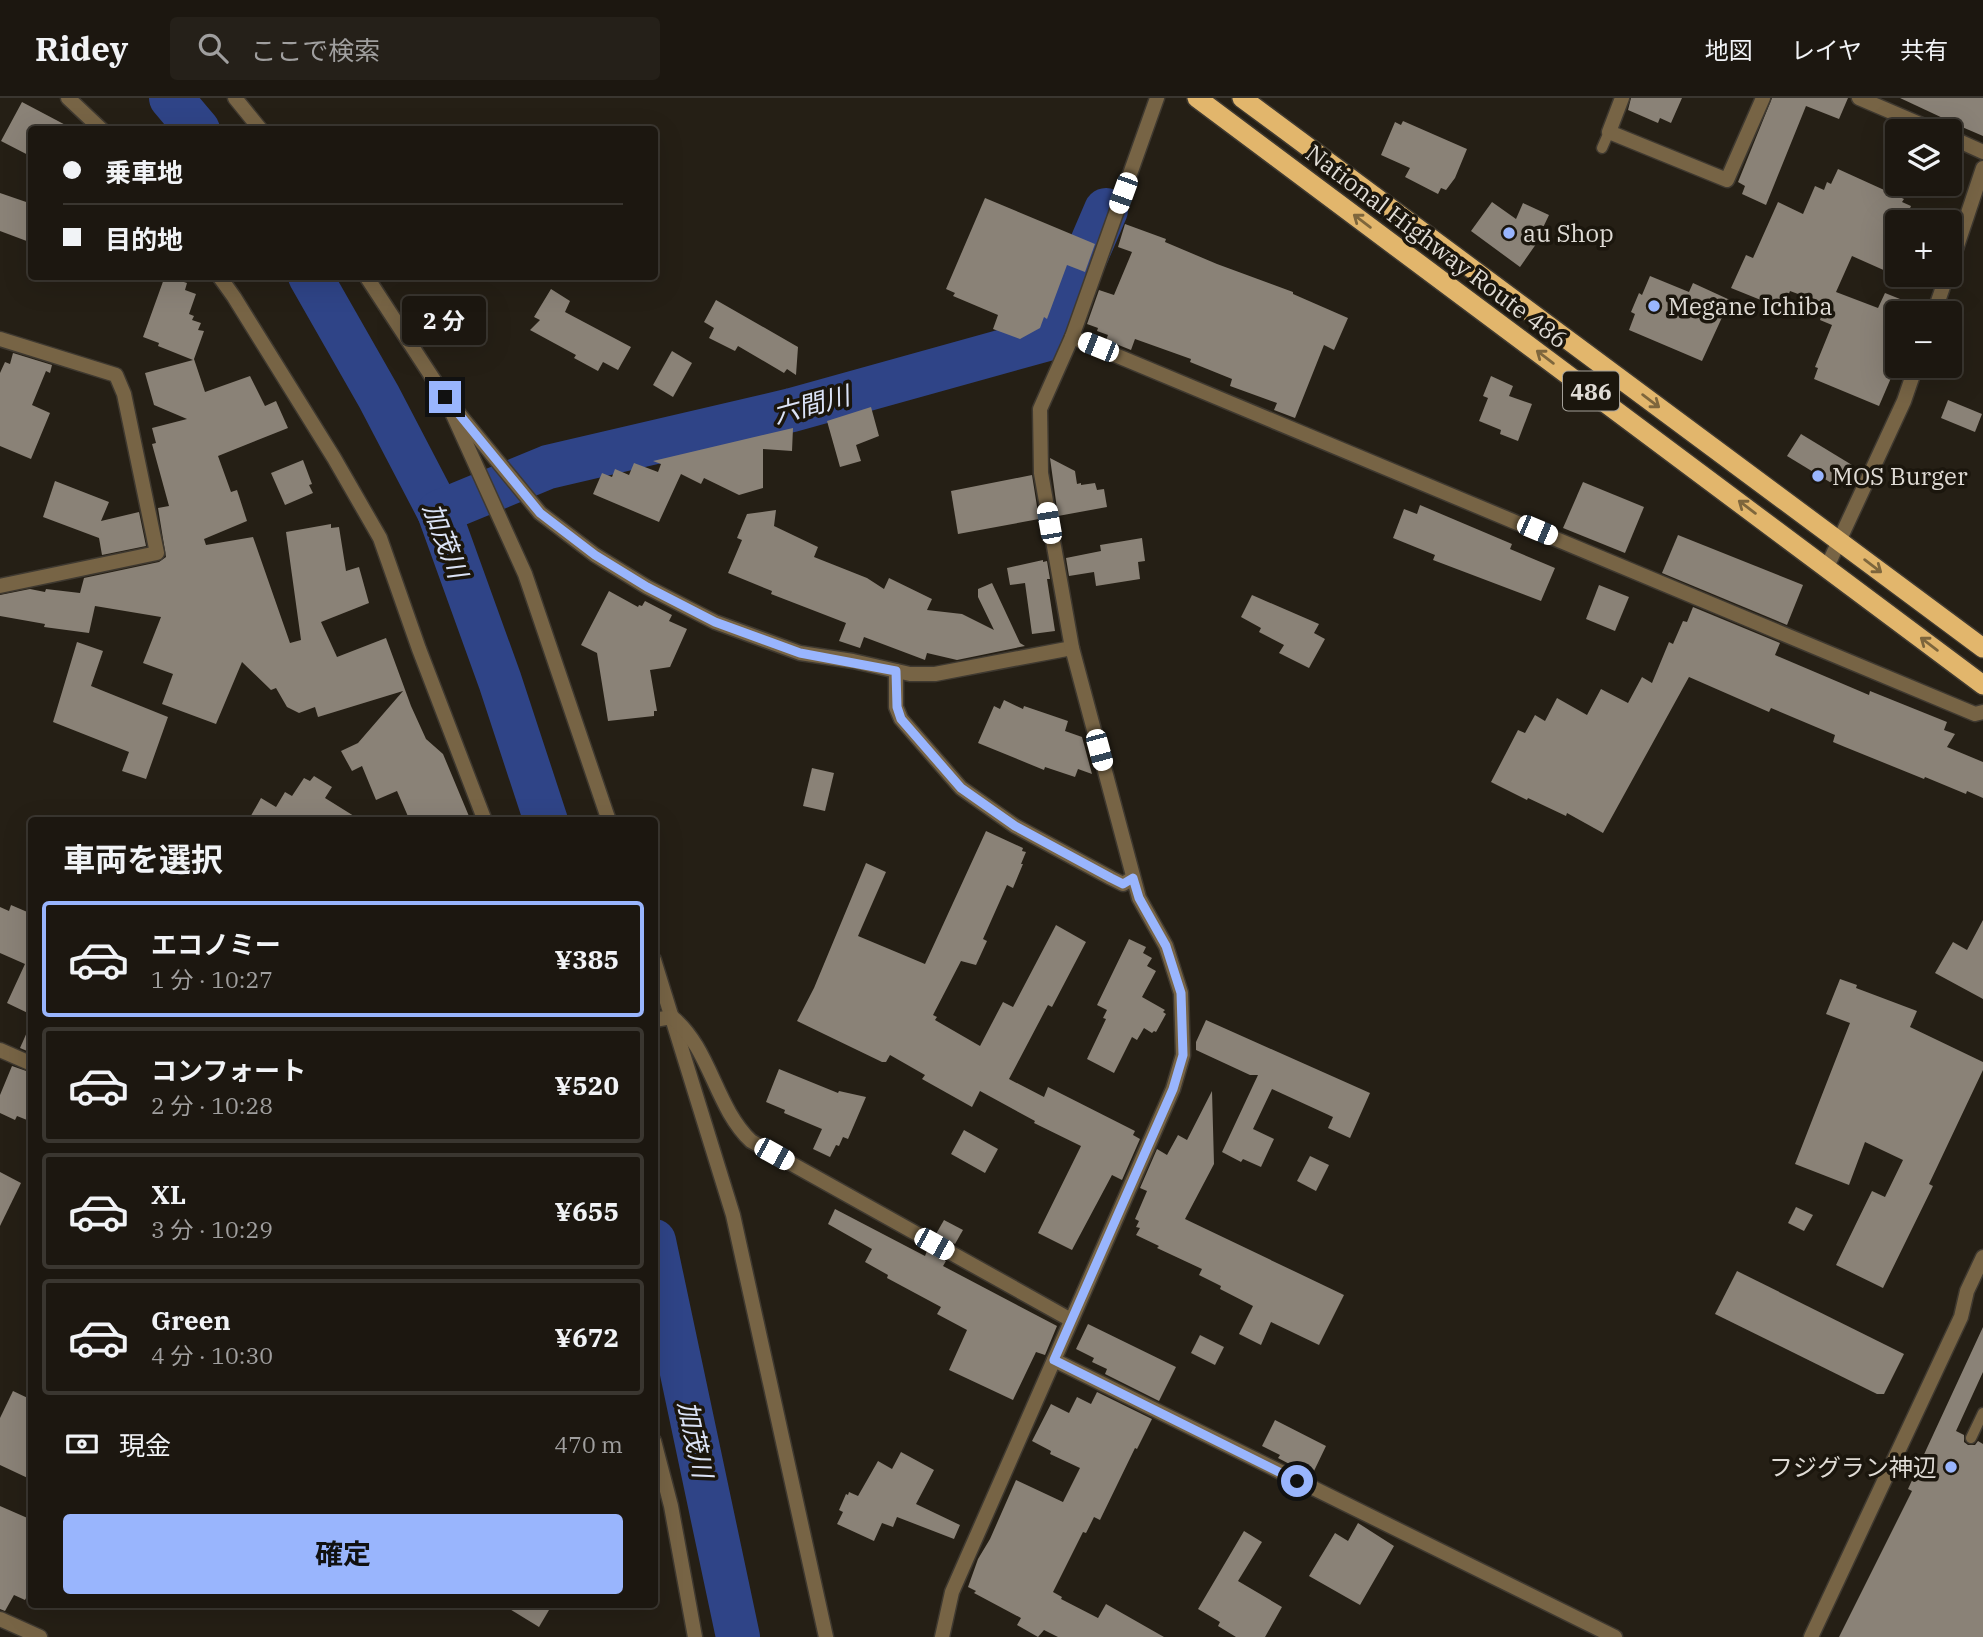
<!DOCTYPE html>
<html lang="ja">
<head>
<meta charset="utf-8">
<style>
  body { margin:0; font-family:"IBM Plex Serif","Noto Sans JP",serif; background:#252019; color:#f1f3f6; height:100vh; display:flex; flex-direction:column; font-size:26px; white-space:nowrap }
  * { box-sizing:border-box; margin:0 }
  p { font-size:23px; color:#a09f9f }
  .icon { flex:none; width:38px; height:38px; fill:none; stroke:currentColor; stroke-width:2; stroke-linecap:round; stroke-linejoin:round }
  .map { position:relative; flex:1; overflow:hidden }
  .sheet { position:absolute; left:28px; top:719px; width:630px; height:791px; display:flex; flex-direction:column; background:#1c1710; border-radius:7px; box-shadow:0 7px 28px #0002,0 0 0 2px #3a3630 }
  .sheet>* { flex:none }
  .top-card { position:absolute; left:28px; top:28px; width:630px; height:154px; border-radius:7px; box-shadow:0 7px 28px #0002,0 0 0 2px #3a3630; display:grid; align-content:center; height:154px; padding:0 35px; background:#1c1710 }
  .buttons { position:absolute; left:1885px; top:21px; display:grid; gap:14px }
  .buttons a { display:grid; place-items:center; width:77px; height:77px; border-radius:7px; background:#1c1710; box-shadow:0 7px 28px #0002,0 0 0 2px #3a3630; font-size:35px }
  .end { position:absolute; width:32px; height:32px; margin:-16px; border:9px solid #99b5fd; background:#111; box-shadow:0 0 0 4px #111 }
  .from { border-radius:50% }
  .bubble { position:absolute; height:49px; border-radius:7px; background:#1c1710; box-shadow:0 7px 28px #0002,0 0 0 2px #3a3630; font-size:23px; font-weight:700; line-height:49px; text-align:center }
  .car { position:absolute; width:21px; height:42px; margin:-21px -10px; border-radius:9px; box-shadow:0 0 5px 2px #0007; background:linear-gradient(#fff 24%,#345 0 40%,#fff 0 76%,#345 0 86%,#fff 0) }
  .top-card b { display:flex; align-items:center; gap:24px; height:66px; font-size:26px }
  .top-card b+b { border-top:2px solid #3a3630 }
  .top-card i { width:18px; height:18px; background:#f1f3f6 }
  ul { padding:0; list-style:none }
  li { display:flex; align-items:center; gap:21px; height:116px; margin:0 14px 10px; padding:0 21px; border:4px solid #3a3630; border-radius:7px }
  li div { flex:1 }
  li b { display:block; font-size:26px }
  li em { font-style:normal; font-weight:700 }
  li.selected { border-color:#99b5fd }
  li>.icon { width:63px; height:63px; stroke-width:1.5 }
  h2 { padding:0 35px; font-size:32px; line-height:84px }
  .pay { display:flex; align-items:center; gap:18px; height:77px; padding:0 35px; font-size:26px }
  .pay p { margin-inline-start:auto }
  .action { display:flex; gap:14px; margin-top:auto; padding:14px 35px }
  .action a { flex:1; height:80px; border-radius:7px; background:#99b5fd; color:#111; font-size:28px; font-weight:700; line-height:80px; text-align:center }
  header { display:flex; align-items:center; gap:42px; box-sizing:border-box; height:98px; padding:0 35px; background:#1c1710; border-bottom:2px solid #3a3630 }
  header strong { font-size:33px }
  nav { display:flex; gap:38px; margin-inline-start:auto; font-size:24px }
  .search { width:490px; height:63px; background:#252019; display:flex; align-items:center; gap:18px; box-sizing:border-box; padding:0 24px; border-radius:7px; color:#a09f9f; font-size:26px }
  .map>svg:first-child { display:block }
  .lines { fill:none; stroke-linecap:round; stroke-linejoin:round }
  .river { stroke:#2f4487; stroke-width:44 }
  .building { fill:#8a8277 }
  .service-casing { stroke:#3f3930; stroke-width:13 }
  .minor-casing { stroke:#3f3930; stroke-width:17 }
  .trunk-casing { stroke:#3f3930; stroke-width:22 }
  .service { stroke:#776445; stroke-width:10 }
  .minor { stroke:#776445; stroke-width:14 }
  .trunk { stroke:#e2b66c; stroke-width:19 }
  .oneway { stroke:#7e663c }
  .route { stroke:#99b5fd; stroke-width:9 }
  .poi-dot { fill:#99b5fd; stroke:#1b160d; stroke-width:2.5 }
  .labels { text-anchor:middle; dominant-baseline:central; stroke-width:7; stroke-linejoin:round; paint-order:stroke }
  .shield { fill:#1b160d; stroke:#a4a099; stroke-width:2 }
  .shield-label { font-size:23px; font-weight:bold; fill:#dfdbd5 }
  .poi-label { font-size:24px; fill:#dfdbd5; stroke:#1b160d; text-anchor:start }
  .street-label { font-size:24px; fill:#dfdbd5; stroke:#1b160d }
  .water-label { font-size:26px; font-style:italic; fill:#dbe3f7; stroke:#1b160d }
</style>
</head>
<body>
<header>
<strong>Ridey</strong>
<div class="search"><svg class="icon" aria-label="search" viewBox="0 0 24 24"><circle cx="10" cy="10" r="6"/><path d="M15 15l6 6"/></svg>ここで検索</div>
<nav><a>地図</a><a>レイヤ</a><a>共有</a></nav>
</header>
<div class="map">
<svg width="1983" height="1539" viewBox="0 0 1983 1539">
  <rect width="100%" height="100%" fill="#251f15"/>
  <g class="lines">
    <g class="river">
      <polyline points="171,0 198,32"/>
      <polyline points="310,178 379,299 439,414 500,583 546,723"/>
      <polyline points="439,414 548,369 792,312 1051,240 1106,112"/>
      <polyline points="654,1143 738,1539"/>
    </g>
  </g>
  <g class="building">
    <polygon points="1631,0 1682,0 1671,25 1660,20 1658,25 1628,12"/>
    <polygon points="1772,0 1848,0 1839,21 1806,8 1766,107 1742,96 1745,88 1738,84"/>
    <polygon points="1900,0 1983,0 1983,38 1962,29"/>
    <polygon points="22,4 75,32 32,32 32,59 1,43"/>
    <polygon points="1403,23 1467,51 1455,80 1446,92 1441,90 1438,96 1405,79 1410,70 1381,57 1395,24 1401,27"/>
    <polygon points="1838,71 1904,101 1902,104 1911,108 1904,124 1897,124 1897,178 1852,158 1836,194 1878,210 1885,195 1905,203 1900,215 1897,215 1897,250 1888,278 1891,280 1879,308 1814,281 1818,270 1815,269 1832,227 1820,222 1825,206 1790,193 1783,211 1731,190 1746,157 1753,160 1778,104 1803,116 1815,88 1824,92 1827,84 1831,86"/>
    <polygon points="0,95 32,106 32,145 0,133"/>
    <polygon points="985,100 1095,146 1085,174 1067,167 1047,221 1044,219 1040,230 1020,241 993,231 998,217 953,198 955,195 946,191"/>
    <polygon points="1492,104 1516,121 1523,105 1549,117 1539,138 1541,139 1520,169 1471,133"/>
    <polygon points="1125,126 1166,141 1165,144 1217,166 1293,194 1293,196 1348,220 1334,252 1324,247 1295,320 1274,312 1277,305 1230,288 1232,281 1190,264 1191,261 1135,241 1131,252 1106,242 1108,237 1097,233 1098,230 1087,226 1099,192 1114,197 1132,154 1118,149"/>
    <polygon points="165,178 187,185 185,192 196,196 189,216 194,218 192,222 201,225 198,232 204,233 194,261 205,294 250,278 265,308 276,303 288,330 218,358 231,394 237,392 247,423 204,441 206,447 253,439 290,545 301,542 286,434 331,426 331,430 339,429 346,473 359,469 369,505 321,524 337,559 386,540 411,608 426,641 443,656 471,723 410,723 397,693 376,702 362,668 352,673 341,653 358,645 403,593 318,619 315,609 299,615 287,609 276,590 271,592 242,564 216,626 162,606 173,576 143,565 161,519 95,508 89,535 44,529 45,526 0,518 0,497 30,491 45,494 46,491 80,495 84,480 159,464 166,459 158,410 169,408 152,346 156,345 152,330 187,321 154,307 145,275 193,262 158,248 159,245 143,239"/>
    <polygon points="1650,178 1689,194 1693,185 1730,202 1702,263 1629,232 1635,216 1631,214 1639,195 1642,197"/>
    <polygon points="551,191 570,203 565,214 631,249 618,272 603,264 598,273 574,260 576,257 530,232 540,222 534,219"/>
    <polygon points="716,202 798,249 796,277 787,271 784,275 738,248 735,253 709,240 714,230 704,224"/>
    <polygon points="672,253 692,265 673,299 653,287"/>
    <polygon points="13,255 52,267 50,275 46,273 32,307 50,315 31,361 0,348 0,275 5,264 10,266"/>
    <polygon points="1491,278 1513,288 1509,298 1532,306 1518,343 1500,336 1501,332 1479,323 1488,300 1483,298"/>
    <polygon points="1948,302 1982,316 1975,334 1941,320"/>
    <polygon points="871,309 879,338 856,347 861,363 840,369 827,323"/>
    <polygon points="793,330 792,353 763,351 763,390 739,397 704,380 701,386 681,376 659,424 593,396 602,375 612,379 615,371 629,377 634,365 658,374 661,366 653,363"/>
    <polygon points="1801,336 1852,367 1838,389 1787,358"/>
    <polygon points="1050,360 1075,373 1077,386 1081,385 1081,387 1095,385 1097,392 1104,391 1107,409 1058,418"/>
    <polygon points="303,362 312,386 309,387 313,395 285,407 271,375"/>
    <polygon points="1032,377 1039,421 958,436 951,393"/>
    <polygon points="55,383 109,404 101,423 139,414 146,448 102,457 99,440 43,419"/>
    <polygon points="1583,384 1644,409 1625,455 1563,430"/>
    <polygon points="1420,407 1512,446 1510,451 1555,470 1541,503 1433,462 1435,457 1393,440 1404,411 1417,416"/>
    <polygon points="776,412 774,428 818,449 814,459 867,480 884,491 889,480 932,501 927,512 962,516 994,532 978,499 978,491 992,485 1020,545 1025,548 957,562 927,555 925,562 864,539 860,550 839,543 846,525 771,496 772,493 728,475 742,442 737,440 747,416"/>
    <polygon points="1678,437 1803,487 1787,527 1662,475"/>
    <polygon points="1142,440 1145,463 1138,464 1140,481 1096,488 1094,474 1069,478 1066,460 1101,453 1100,447"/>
    <polygon points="1043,462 1043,464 1047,463 1050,481 1047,481 1055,533 1032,536 1025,485 1010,487 1007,470"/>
    <polygon points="1599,487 1629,499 1615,533 1586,521"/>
    <polygon points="609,493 638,509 639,507 642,508 645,503 672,517 669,523 687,531 670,569 650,572 657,613 654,613 654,618 608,623 597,555 581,547"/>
    <polygon points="1252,497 1319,526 1314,535 1325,541 1309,570 1279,555 1284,547 1259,534 1261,530 1241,519"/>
    <polygon points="1693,509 1780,545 1775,557 1782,560 1869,597 1870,593 1947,624 1944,632 1955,636 1947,649 1983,664 1983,700 1967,693 1966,696 1925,679 1924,681 1845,649 1833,644 1835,637 1771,610 1769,614 1689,579 1603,735 1567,715 1566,718 1528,700 1527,702 1491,684 1518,632 1525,635 1535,617 1545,623 1557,600 1587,617 1601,591 1628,605 1642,579 1652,585 1669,544 1673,546 1683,523 1687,524"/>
    <polygon points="77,544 103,553 91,588 168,619 146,681 122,673 129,654 53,624"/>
    <polygon points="1004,602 1023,611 1024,608 1068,623 1065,633 1082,639 1092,676 1078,671 1075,679 1045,669 1044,672 978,645 994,608 1000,611"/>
    <polygon points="812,670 834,675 825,713 803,708"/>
    <polygon points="314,678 332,689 325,700 362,723 248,723 261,700 276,709 285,694 292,698 304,680 310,683"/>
    <polygon points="986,733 1023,750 1022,753 1026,754 1021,766 1023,766 1013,790 1007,787 983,841 987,843 976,867 961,863 933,917 937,919 935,922 980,948 1003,904 1013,909 1056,827 1086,844 1052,909 1048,907 1009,981 1044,999 1048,989 1135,1033 1133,1037 1140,1041 1122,1082 1112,1077 1072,1152 1038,1135 1081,1048 1034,1025 1035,1023 980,993 972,1009 922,981 925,977 890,957 886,964 882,964 797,923 814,890 866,765 886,774 858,838 925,866"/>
    <polygon points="11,807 32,816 32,917 7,905 25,866 0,855 0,809 9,813"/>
    <polygon points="1983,822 1983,901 1935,875 1953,844 1967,852"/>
    <polygon points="1129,841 1146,849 1143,855 1152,860 1147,868 1156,873 1142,899 1165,912 1163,914 1166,916 1156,934 1154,933 1152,935 1144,930 1137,942 1132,939 1114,975 1087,961 1106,921 1103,920 1107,912 1097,907"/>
    <polygon points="1840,881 1857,887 1856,890 1917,913 1910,929 1983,964 1983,972 1929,1086 1933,1088 1883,1190 1836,1167 1872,1093 1885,1099 1903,1062 1865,1044 1849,1087 1795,1066 1850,925 1826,916"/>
    <polygon points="1206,922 1370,995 1350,1040 1328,1030 1333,1019 1272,991 1253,1031 1274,1041 1261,1069 1243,1061 1241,1064 1222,1054 1258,977 1250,977 1196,952 1196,944"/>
    <polygon points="32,923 32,955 20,950"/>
    <polygon points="12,968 32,975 32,1024 17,1018 15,1022 0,1015 0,997"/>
    <polygon points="779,971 838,995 839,993 866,999 848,1041 843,1039 839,1048 836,1047 830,1059 813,1051 822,1031 784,1015 785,1012 766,1004"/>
    <polygon points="1212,993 1214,1066 1185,1121 1344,1197 1319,1247 1271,1224 1261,1247 1239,1236 1253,1208 1220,1191 1221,1188 1199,1177 1202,1171 1157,1150 1159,1148 1136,1137 1140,1130 1136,1129 1139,1123 1135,1121 1147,1093 1140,1090 1157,1051 1167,1057 1178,1037 1187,1042"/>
    <polygon points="964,1032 998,1051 985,1075 951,1056"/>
    <polygon points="1310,1058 1329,1067 1316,1093 1297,1083"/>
    <polygon points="0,1074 21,1085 0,1128"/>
    <polygon points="1796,1109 1813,1117 1804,1133 1788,1125"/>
    <polygon points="835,1111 925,1158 927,1153 946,1163 943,1168 1057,1228 1045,1257 1036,1254 1013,1302 949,1272 967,1232 937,1216 941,1209 887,1180 888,1177 865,1164 872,1151 828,1126"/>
    <polygon points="944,1122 963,1132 955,1146 936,1136"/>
    <polygon points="1737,1173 1904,1256 1884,1296 1877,1296 1715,1216"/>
    <polygon points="1088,1226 1176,1269 1159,1303 1105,1276 1107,1271 1092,1264 1094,1260 1076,1251"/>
    <polygon points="1983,1229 1983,1274 1956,1333 1964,1337 1964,1344 1968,1347 1975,1347 1978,1343 1983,1346 1983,1539 1839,1539 1912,1393 1908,1391"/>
    <polygon points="1200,1237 1224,1249 1215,1267 1191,1255"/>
    <polygon points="13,1293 32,1302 32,1382 0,1367 0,1320"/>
    <polygon points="1097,1294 1152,1321 1137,1351 1135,1350 1100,1422 1094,1419 1086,1435 1083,1434 1053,1494 1062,1499 1061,1501 1098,1520 1106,1506 1164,1539 1058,1539 1044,1532 1038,1539 1017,1527 1021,1520 974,1495 976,1493 968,1489 978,1461 990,1441 1016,1382 1063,1404 1080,1370 1050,1356 1051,1353 1032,1343 1051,1306 1069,1315 1077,1299 1091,1306"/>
    <polygon points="1275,1322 1326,1348 1314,1373 1301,1366 1299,1371 1278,1360 1280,1357 1262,1348"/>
    <polygon points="901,1354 934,1372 916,1406 960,1427 954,1441 897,1419 893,1429 882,1425 874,1443 837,1426 843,1414 839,1412 846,1396 848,1397 849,1394 858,1398 878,1363 892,1371"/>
    <polygon points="0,1408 32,1422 32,1489 25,1502 14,1497 5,1513 0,1511"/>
    <polygon points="1358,1425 1394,1448 1360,1507 1309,1478 1335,1435 1348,1443"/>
    <polygon points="1244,1433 1262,1444 1238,1483 1282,1509 1265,1539 1236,1539 1218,1528 1220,1524 1198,1511"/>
    <polygon points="503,1507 552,1507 539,1529"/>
  </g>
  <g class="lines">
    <g class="service-casing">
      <g id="service">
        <polyline points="1602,50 1609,34"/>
        <polyline points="1971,1340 1983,1315"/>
      </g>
    </g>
    <g class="minor-casing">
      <g id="minor">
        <polyline points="68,0 102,32"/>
        <polyline points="235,0 261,32"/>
        <polyline points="1622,0 1609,34 1727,82 1763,0"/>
        <polyline points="1859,0 1936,33"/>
        <polyline points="1950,39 1983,54"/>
        <polyline points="1950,169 1983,70"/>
        <polyline points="219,178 234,199 334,360 380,440 419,551 485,723"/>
        <polyline points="366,178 445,299 525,476 609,723"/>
        <polyline points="1934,215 1947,177"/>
        <polyline points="1072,239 1975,616 1983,614"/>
        <polyline points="0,241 116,277 124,296 157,455 0,488"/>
        <polyline points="445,299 540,415 595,457 647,489 715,524 800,555 853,563 910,576 935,576 1072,550"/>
        <polyline points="1827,469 1904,303 1916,268"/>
        <polyline points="896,573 896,609 901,621 961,690 1015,728 1111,780 1123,786 1133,780"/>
        <polyline points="654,862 733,1117 826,1539"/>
        <path d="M 654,922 L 672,919 C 711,951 715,1009 751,1043 L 1071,1222"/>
        <polyline points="0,952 32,966"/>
        <polyline points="1054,1262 1615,1539"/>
        <polyline points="654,1343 671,1408 695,1539"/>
        <polyline points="0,1521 40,1539"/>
        <polyline points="942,1539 952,1494 1173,991 1183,957 1181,895 1166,848 1139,800 1072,550 1041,375 1040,311 1072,239 1157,0"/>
        <polyline points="1811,1539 1961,1219 1967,1193 1983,1159"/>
      </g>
    </g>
    <g class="trunk-casing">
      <g id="trunk">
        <polyline points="1197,0 1983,587"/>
        <polyline points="1242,0 1983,550"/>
      </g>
    </g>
    <use href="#service" class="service"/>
    <use href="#minor" class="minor"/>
    <use href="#trunk" class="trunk"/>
  </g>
  <defs><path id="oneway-shaft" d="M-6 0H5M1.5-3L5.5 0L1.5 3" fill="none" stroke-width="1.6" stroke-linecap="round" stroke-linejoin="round" transform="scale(1.75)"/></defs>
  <g class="oneway">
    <use href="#oneway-shaft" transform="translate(1362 123) rotate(-143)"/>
    <use href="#oneway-shaft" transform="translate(1545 259) rotate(-143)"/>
    <use href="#oneway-shaft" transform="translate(1651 303) rotate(37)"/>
    <use href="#oneway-shaft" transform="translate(1747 409) rotate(-143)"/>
    <use href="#oneway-shaft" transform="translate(1873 468) rotate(37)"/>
    <use href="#oneway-shaft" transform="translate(1929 546) rotate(-143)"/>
  </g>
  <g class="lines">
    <polyline class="route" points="445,299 540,415 595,457 647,489 715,524 800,555 896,573 897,609 901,621 961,690 1015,728 1111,780 1123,786 1133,780 1139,800 1166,848 1181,895 1183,957 1173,991 1054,1262 1297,1383"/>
  </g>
  <g class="poi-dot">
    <circle cx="1509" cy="135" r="7"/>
    <circle cx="1654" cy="208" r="7"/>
    <circle cx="1818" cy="378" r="7"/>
    <circle cx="1951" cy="1369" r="7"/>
  </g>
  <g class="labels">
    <rect class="shield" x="1563" y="273.5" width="56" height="39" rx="5"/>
    <g class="shield-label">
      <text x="1591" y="293">486</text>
    </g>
    <g class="poi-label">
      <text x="1523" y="135">au Shop</text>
      <text x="1668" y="208">Megane Ichiba</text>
      <text x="1832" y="378">MOS Burger</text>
      <text x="1937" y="1369" text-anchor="end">フジグラン神辺</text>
    </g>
    <g class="street-label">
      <text transform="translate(1437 148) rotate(37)">National Highway Route 486</text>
    </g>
    <g class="water-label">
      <text transform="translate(811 306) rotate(-15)">六間川</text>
      <text transform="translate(446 442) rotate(69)">加茂川</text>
      <text transform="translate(696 1341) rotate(78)">加茂川</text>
    </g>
  </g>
</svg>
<div class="buttons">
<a><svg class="icon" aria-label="layers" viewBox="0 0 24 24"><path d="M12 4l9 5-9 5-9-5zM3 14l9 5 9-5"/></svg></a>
<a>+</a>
<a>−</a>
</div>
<i class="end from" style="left:1297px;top:1383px"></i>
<i class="end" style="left:445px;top:299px"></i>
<div class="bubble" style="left:402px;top:198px;width:84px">2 分</div>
<i class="car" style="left:1123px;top:95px;rotate:200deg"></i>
<i class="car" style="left:1098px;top:249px;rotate:292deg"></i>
<i class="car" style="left:1049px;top:425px;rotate:350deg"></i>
<i class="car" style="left:1537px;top:432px;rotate:113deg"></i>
<i class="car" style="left:1099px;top:652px;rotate:165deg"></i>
<i class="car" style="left:774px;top:1056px;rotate:119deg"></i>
<i class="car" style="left:934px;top:1146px;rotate:119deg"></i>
<div class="top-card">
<b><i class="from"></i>乗車地</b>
<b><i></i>目的地</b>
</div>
<section class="sheet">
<h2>車両を選択</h2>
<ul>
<li class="selected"><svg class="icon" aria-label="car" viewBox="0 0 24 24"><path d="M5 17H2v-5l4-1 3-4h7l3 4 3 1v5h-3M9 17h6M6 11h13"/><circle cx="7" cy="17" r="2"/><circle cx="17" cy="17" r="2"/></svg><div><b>エコノミー</b><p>1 分 · 10:27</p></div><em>¥385</em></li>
<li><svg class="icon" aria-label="car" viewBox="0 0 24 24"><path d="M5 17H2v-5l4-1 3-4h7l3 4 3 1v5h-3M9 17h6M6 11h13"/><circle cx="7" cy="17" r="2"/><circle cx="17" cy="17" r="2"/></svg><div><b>コンフォート</b><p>2 分 · 10:28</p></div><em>¥520</em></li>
<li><svg class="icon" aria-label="car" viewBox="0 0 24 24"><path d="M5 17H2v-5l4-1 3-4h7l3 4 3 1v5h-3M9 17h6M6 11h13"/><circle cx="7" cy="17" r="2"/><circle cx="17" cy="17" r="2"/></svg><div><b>XL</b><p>3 分 · 10:29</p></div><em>¥655</em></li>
<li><svg class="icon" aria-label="car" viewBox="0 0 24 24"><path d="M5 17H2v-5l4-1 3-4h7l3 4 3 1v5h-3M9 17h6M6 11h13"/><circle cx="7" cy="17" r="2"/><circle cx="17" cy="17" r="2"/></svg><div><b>Green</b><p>4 分 · 10:30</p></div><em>¥672</em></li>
</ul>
<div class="pay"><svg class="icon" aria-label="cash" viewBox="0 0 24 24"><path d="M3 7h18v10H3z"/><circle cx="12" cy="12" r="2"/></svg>現金<p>470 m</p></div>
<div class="action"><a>確定</a></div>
</section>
</div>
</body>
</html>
